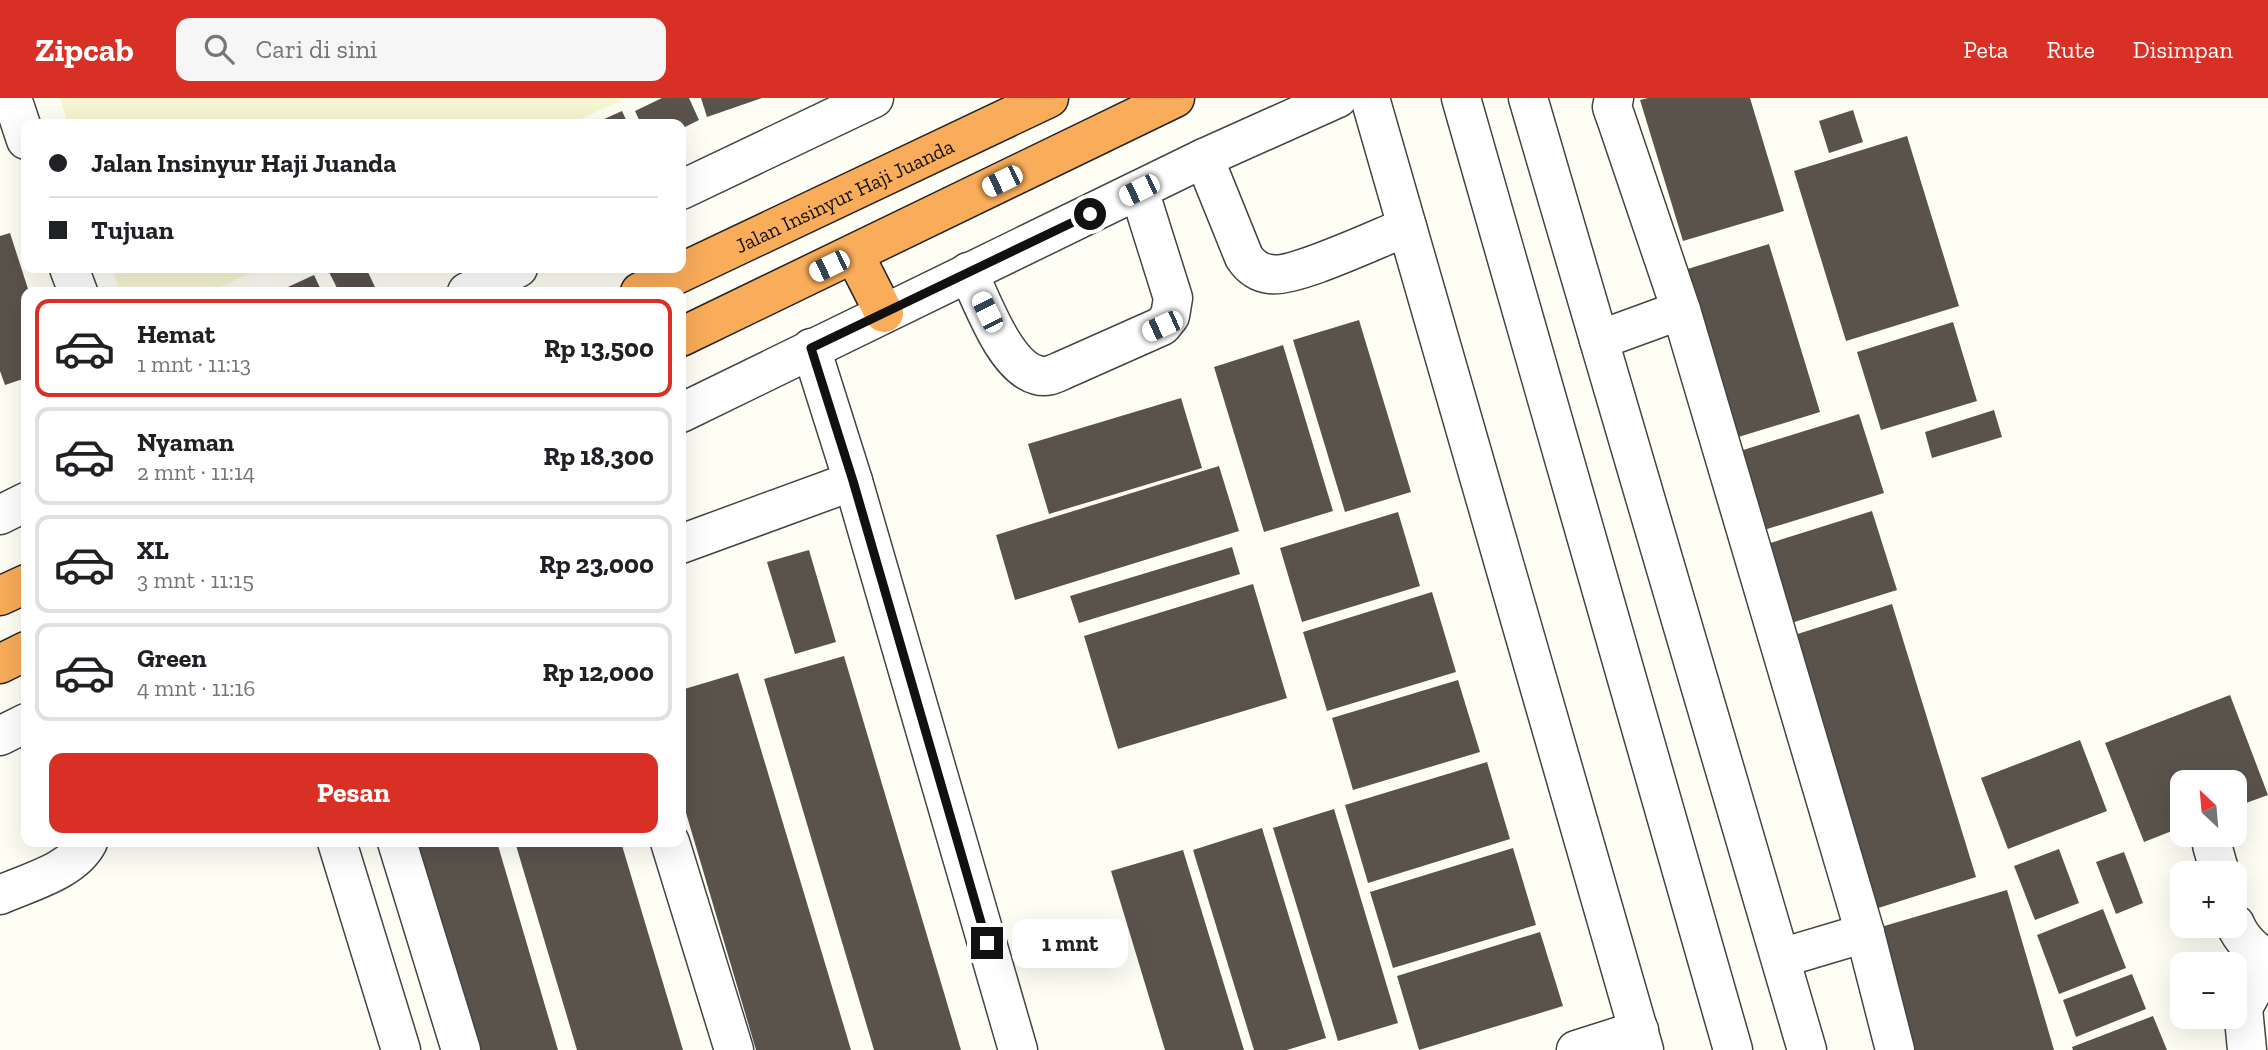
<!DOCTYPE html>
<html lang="id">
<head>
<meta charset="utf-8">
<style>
  body { margin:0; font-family:"Zilla Slab",serif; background:#f6f6f6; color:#202124; height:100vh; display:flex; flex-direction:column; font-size:26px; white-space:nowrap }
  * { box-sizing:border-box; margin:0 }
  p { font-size:23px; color:#757577 }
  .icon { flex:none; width:38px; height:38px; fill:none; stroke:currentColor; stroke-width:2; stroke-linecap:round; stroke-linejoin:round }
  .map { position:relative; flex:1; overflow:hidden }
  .side { position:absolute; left:21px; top:189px; width:665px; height:560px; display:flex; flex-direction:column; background:#fff; border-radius:14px; box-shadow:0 7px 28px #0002 }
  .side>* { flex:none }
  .guide { position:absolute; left:21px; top:21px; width:665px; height:154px; border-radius:14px; box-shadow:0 7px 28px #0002; display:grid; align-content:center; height:154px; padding:0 28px; background:#fff }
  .needle { width:46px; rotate:334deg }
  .controls { position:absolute; left:2170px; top:672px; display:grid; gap:14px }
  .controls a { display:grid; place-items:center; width:77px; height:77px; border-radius:14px; background:#fff; box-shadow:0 7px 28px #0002; font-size:35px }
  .end { position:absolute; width:32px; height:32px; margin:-16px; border:9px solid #111; background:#fff; box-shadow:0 0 0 4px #fff }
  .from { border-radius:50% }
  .bubble { position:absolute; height:49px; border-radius:14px; background:#fff; box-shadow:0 7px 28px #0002; font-size:23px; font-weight:800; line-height:49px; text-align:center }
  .car { position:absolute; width:21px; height:42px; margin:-21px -10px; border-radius:9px; box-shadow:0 0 5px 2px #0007; background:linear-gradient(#fff 24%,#345 0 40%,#fff 0 76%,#345 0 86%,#fff 0) }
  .guide b { display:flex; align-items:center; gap:24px; height:66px; font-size:26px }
  .guide b+b { border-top:2px solid #e0e0e0 }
  .guide i { width:18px; height:18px; background:#202124 }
  ul { padding:12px 0 0; list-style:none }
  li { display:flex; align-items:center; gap:21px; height:98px; margin:0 14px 10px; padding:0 14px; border:4px solid #e0e0e0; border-radius:14px }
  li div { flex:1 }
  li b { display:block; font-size:26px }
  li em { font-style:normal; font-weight:800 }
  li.selected { border-color:#d93025 }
  li>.icon { width:63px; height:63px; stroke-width:1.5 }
  .button { display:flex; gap:14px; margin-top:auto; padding:14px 28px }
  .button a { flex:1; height:80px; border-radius:14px; background:#d93025; color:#fff; font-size:28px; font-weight:800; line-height:80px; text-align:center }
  header { display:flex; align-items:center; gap:42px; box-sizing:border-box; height:98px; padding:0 35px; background:#d93025; color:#fff }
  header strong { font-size:33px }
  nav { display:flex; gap:38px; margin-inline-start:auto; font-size:24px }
  .search { width:490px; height:63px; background:#f6f6f6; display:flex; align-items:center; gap:18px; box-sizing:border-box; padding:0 24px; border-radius:14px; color:#757577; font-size:26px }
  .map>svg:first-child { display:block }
  .farmland { fill:#f7f6d3 }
  .building { fill:#5a534c }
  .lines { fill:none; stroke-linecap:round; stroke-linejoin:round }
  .minor-casing { stroke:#444; stroke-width:41 }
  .highway-casing { stroke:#222; stroke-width:41 }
  .minor { stroke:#fff; stroke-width:38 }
  .highway { stroke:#f9ac59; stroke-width:38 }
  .route { stroke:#111; stroke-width:9 }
  .labels { text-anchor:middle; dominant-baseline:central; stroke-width:7; stroke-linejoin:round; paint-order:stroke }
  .street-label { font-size:21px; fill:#111; stroke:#fff }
</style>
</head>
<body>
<header>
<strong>Zipcab</strong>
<div class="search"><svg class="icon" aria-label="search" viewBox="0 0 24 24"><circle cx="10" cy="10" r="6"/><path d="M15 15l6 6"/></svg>Cari di sini</div>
<nav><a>Peta</a><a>Rute</a><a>Disimpan</a></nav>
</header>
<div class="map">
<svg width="2268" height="952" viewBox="0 0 2268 952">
  <rect width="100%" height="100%" fill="#fffef5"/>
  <g class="farmland">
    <polygon points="60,0 627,0 570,26 68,26"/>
    <polygon points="112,170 262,170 209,194 120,194"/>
  </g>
  <g class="building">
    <polygon points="662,0 689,0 699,22 681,31 681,26 641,26 635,13"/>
    <polygon points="701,0 762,0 707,19"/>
    <polygon points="1648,0 1750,0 1784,113 1683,143 1640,2"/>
    <polygon points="1853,12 1863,44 1829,55 1819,23"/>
    <polygon points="622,13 628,26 593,26"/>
    <polygon points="1907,38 1959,208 1846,243 1794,73"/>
    <polygon points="10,135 29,194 26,194 26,280 5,287 0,273 0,138"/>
    <polygon points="1769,146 1820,314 1732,341 1681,173"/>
    <polygon points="327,170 366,170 375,189 364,194 339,194"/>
    <polygon points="314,177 322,194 277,194"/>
    <polygon points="1359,222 1411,394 1345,414 1293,242"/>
    <polygon points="1953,224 1977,303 1881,332 1857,254"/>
    <polygon points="1283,247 1333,413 1264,434 1214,269"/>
    <polygon points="1181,300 1202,370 1049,416 1028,346"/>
    <polygon points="1994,312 2002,339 1932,360 1925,334"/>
    <polygon points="1859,316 1884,395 1764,432 1740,353"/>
    <polygon points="1219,368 1239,433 1015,502 996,437"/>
    <polygon points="1872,413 1897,492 1788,526 1764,447"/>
    <polygon points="1398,414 1420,488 1302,524 1280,450"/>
    <polygon points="1232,449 1240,476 1079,525 1070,498"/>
    <polygon points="809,452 836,544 795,556 767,464"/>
    <polygon points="1253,486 1287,600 1118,651 1084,538"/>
    <polygon points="1432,494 1456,574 1327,613 1303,534"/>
    <polygon points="1892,506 1976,779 1872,812 1788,539"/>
    <polygon points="844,558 961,952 874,952 764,581"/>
    <polygon points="738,575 851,952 756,952 681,698 681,592"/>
    <polygon points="1458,582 1480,654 1353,692 1332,620"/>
    <polygon points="2230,597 2268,697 2235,709 2235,684 2182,684 2182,729 2144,744 2105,645"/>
    <polygon points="2080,642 2107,713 2008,751 1981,680"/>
    <polygon points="1487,664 1510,741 1368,785 1345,707"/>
    <polygon points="1334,711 1398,925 1338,943 1273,730"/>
    <polygon points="1262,730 1326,940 1287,952 1254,952 1193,752"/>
    <polygon points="413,744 497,744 558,952 474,952"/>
    <polygon points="515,744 621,744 683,952 577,952"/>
    <polygon points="1513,750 1536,827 1393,870 1370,794"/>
    <polygon points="2059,751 2079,805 2035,822 2014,768"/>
    <polygon points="1183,752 1244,952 1165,952 1111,773"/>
    <polygon points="2124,754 2143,805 2116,816 2096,764"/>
    <polygon points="2007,792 2054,952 1910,952 1874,831"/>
    <polygon points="2103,811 2126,870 2059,896 2037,837"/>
    <polygon points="1540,834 1563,908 1419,952 1397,878"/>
    <polygon points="2132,876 2146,911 2076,939 2063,902"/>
    <polygon points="2153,918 2167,952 2073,952 2072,949"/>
  </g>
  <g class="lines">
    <g class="minor-casing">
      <g id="minor">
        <polyline points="12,0 26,42"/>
        <polyline points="1370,0 1644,952"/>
        <polyline points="1461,0 1733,952"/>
        <polyline points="1528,0 1807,952"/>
        <polyline points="1614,0 1612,9 1617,23 1681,212 1865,835 1895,952"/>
        <path d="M 1204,60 L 1244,159 C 1250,168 1259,175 1270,176 C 1293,181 1380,139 1407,129"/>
        <polyline points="681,92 874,0"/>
        <polyline points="69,170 78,194"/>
        <path d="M 968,174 C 982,203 1005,269 1037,277 C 1047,280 1054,276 1063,272 L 1162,228 L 1170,218 L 1173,200 L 1139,92"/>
        <polyline points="467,194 518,170"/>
        <polyline points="1599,242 1681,212"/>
        <polyline points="811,250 853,383 1018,952"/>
        <polyline points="681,315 1204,60 1338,0"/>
        <polyline points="0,417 26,404"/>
        <polyline points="681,446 853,383"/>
        <polyline points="0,638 26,625"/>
        <polyline points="337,744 401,952"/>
        <polyline points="397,744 461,952"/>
        <polyline points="670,744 734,952"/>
        <polyline points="2212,747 2220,775"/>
        <path d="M 0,797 C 29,784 73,773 88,744"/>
        <path d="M 2235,826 C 2242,843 2254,852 2268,862"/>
        <polyline points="1781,860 1865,835"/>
        <polyline points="1576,952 1639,932"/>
        <polyline points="2247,952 2243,910 2268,864"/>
      </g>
    </g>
    <g class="highway-casing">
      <g id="highway">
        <polyline points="854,156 884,215"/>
        <path id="s1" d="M 640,194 L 1049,0"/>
        <polyline points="681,239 1175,0"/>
        <polyline points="0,498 26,486"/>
        <polyline points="0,566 26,553"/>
      </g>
    </g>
    <use href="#minor" class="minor"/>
    <use href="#highway" class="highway"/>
  </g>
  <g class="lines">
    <polyline class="route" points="987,845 853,383 811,250 1090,116"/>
  </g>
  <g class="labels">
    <g class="street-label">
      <text stroke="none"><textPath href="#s1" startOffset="226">Jalan Insinyur Haji Juanda</textPath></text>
    </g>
  </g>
</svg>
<div class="controls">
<a><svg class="needle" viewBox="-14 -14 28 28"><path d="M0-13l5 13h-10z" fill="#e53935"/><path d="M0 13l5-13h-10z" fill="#757577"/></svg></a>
<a>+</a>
<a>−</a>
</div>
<i class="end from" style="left:1090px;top:116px"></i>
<i class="end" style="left:987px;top:845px"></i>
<div class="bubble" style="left:1012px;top:821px;width:116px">1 mnt</div>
<i class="car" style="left:1002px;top:83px;rotate:244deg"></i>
<i class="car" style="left:1139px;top:92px;rotate:244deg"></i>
<i class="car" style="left:829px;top:168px;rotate:244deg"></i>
<i class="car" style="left:987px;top:214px;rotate:334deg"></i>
<i class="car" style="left:1162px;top:228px;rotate:246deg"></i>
<div class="guide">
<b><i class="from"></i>Jalan Insinyur Haji Juanda</b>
<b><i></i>Tujuan</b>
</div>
<section class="side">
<ul>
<li class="selected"><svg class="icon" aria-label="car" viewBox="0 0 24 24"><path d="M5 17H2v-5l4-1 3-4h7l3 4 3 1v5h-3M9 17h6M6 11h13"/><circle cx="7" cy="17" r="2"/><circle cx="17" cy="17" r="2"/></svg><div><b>Hemat</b><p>1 mnt · 11:13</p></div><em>Rp 13,500</em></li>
<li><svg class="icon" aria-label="car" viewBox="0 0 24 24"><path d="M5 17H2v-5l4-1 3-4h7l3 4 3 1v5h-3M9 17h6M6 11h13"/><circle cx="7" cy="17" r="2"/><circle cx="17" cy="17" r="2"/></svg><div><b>Nyaman</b><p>2 mnt · 11:14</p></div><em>Rp 18,300</em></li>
<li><svg class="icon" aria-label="car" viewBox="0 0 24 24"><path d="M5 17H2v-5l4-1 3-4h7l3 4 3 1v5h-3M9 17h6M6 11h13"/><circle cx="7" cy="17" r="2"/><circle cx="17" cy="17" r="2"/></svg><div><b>XL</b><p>3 mnt · 11:15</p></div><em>Rp 23,000</em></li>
<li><svg class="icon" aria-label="car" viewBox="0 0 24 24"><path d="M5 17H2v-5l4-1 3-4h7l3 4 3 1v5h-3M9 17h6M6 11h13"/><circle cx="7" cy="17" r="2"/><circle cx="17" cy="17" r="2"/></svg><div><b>Green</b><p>4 mnt · 11:16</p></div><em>Rp 12,000</em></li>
</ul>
<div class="button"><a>Pesan</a></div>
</section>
</div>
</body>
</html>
